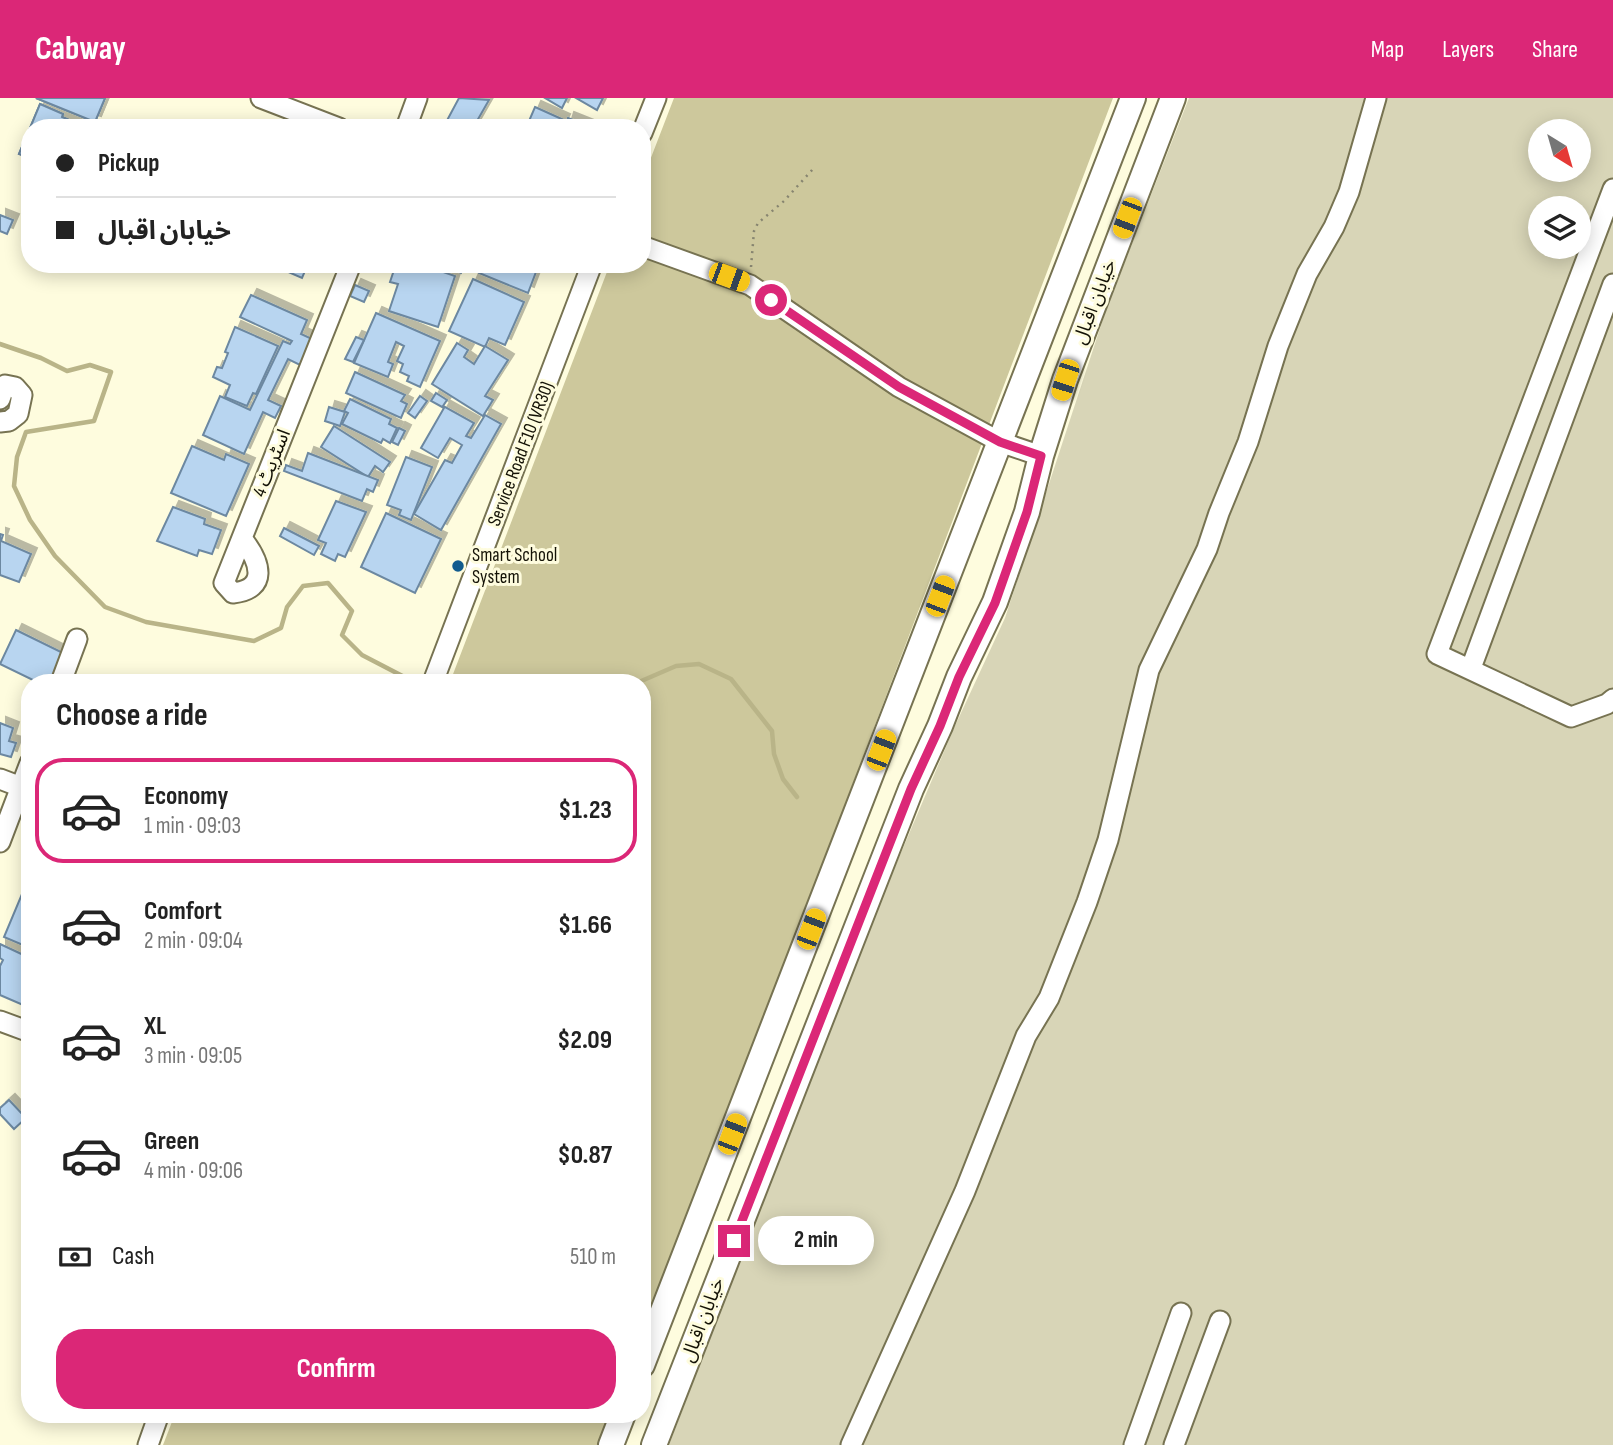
<!DOCTYPE html>
<html lang="en">
<head>
<meta charset="utf-8">
<style>
  body { margin:0; font-family:"Sofia Sans Condensed","Noto Sans Arabic",sans-serif; background:#f2f2f2; color:#222; height:100vh; display:flex; flex-direction:column; font-size:26px; white-space:nowrap }
  * { box-sizing:border-box; margin:0 }
  p { font-size:23px; color:#767676 }
  .icon { flex:none; width:38px; height:38px; fill:none; stroke:currentColor; stroke-width:2; stroke-linecap:round; stroke-linejoin:round }
  .map { position:relative; flex:1; overflow:hidden }
  .panel { position:absolute; left:21px; top:576px; width:630px; height:749px; display:flex; flex-direction:column; background:#fff; border-radius:28px; box-shadow:0 4px 18px #0003 }
  .panel>* { flex:none }
  .guide { position:absolute; left:21px; top:21px; width:630px; height:154px; border-radius:28px; box-shadow:0 4px 18px #0003; display:grid; align-content:center; height:154px; padding:0 35px; background:#fff }
  .needle { width:46px; rotate:143deg }
  .controls { position:absolute; left:1528px; top:21px; display:grid; gap:14px }
  .controls a { display:grid; place-items:center; width:63px; height:63px; border-radius:50%; background:#fff; box-shadow:0 4px 18px #0003; font-size:35px }
  .end { position:absolute; width:32px; height:32px; margin:-16px; border:9px solid #db2777; background:#fff; box-shadow:0 0 0 4px #fff }
  .from { border-radius:50% }
  .bubble { position:absolute; height:49px; border-radius:24px; background:#fff; box-shadow:0 4px 18px #0003; font-size:23px; font-weight:700; line-height:49px; text-align:center }
  .car { position:absolute; width:21px; height:42px; margin:-21px -10px; border-radius:9px; box-shadow:0 0 5px 2px #0007; background:linear-gradient(#f5c518 24%,#345 0 40%,#f5c518 0 76%,#345 0 86%,#f5c518 0) }
  .guide b { display:flex; align-items:center; gap:24px; height:66px; font-size:26px }
  .guide b+b { border-top:2px solid #e0e0e0 }
  .guide i { width:18px; height:18px; background:#222 }
  ul { padding:0; list-style:none }
  li { display:flex; align-items:center; gap:21px; height:105px; margin:0 14px 10px; padding:0 21px; border:4px solid transparent; border-radius:28px }
  li div { flex:1 }
  li b { display:block; font-size:26px }
  li em { font-style:normal; font-weight:700 }
  li.current { border-color:#db2777 }
  li>.icon { width:63px; height:63px; stroke-width:1.5 }
  h2 { padding:0 35px; font-size:32px; line-height:84px }
  .pay { display:flex; align-items:center; gap:18px; height:77px; padding:0 35px; font-size:26px }
  .pay p { margin-inline-start:auto }
  .button { display:flex; gap:14px; margin-top:auto; padding:14px 35px }
  .button a { flex:1; height:80px; border-radius:28px; background:#db2777; color:#fff; font-size:28px; font-weight:700; line-height:80px; text-align:center }
  header { display:flex; align-items:center; gap:42px; box-sizing:border-box; height:98px; padding:0 35px; background:#db2777; color:#fff }
  header strong { font-size:33px }
  nav { display:flex; gap:38px; margin-inline-start:auto; font-size:24px }
  .map>svg:first-child { display:block }
  .green { fill:#d8d5b7; fill-rule:evenodd }
  .forest { fill:#cdc89c }
  .lines { fill:none; stroke-linecap:round; stroke-linejoin:round }
  .stream { stroke:#b9b488; stroke-width:4.5 }
  .building { fill:#b8d5f0; stroke:#6c88a1; stroke-width:2; filter:url(#shadow) }
  .minor-casing { stroke:#777352; stroke-width:23 }
  .major-casing { stroke:#777352; stroke-width:28 }
  .path { stroke:#878570; stroke-width:2.5; stroke-dasharray:2 5; stroke-linecap:butt }
  .minor { stroke:#fff; stroke-width:19 }
  .major { stroke:#fff; stroke-width:24 }
  .route { stroke:#db2777; stroke-width:9 }
  .poi-dot { fill:#115b8e; stroke:#fefcde; stroke-width:2.5 }
  .labels { text-anchor:middle; dominant-baseline:central; stroke-width:6; stroke-linejoin:round; paint-order:stroke }
  .street-label { font-size:19px; fill:#141206; stroke:#fefcde }
  .poi-label { font-size:19px; fill:#141206; stroke:#fefcde; text-anchor:start }
</style>
</head>
<body>
<header>
<strong>Cabway</strong>
<nav><a>Map</a><a>Layers</a><a>Share</a></nav>
</header>
<div class="map">
<svg width="1613" height="1347" viewBox="0 0 1613 1347">
  <defs>
    <filter id="shadow"><feDropShadow dx="6" dy="-6" stdDeviation="0" flood-color="#0004"/></filter>
  </defs>
  <rect width="100%" height="100%" fill="#fefcde"/>
  <path class="green" d="M 1189,0 L 1613,0 L 1613,1347 L 669,1347 L 838,903 L 954,630 L 1005,520 L 1106,212 ZM 1540,33 L 1578,33 L 1578,72 L 1540,72 ZM 1540,110 L 1578,110 L 1578,149 L 1540,149 Z"/>
  <g class="forest">
    <polygon points="674,0 1113,0 762,925 642,1234 642,584 450,584 610,166 642,166 642,83"/>
    <polygon points="175,1316 610,1316 598,1347 163,1347"/>
  </g>
  <g class="lines">
    <g class="stream">
      <polyline points="0,246 41,260 67,273 90,267 111,274 94,323 26,334 17,359 14,388 30,422 55,458 105,509 146,524 254,543 281,530 287,509 303,488 328,485 352,513 342,537 362,557 414,584"/>
      <polyline points="639,584 676,568 699,566 731,581 772,633 774,656 783,681 797,699"/>
    </g>
  </g>
  <g class="building">
    <polygon points="36,0 105,0 95,24"/>
    <polygon points="36,0 105,0 95,24"/>
    <polygon points="459,0 489,2 473,30 448,30 444,28"/>
    <polygon points="545,0 567,0 562,10"/>
    <polygon points="576,0 603,0 597,12"/>
    <polygon points="40,6 63,16 62,19 88,30 30,30"/>
    <polygon points="40,6 63,16 62,19 88,30 30,30"/>
    <polygon points="535,9 564,22 560,30 526,30"/>
    <polygon points="568,20 593,30 565,30"/>
    <polygon points="30,30 30,60 19,56"/>
    <polygon points="30,30 30,60 19,56"/>
    <polygon points="0,117 13,122 7,136 0,133"/>
    <polygon points="270,166 308,166 302,180"/>
    <polygon points="396,166 420,166 455,178 438,229 389,213 398,186 390,184"/>
    <polygon points="441,166 465,166 461,175"/>
    <polygon points="482,166 539,166 528,195 479,175"/>
    <polygon points="473,181 524,204 505,247 489,240 485,249 449,233"/>
    <polygon points="355,187 369,193 364,204 350,198"/>
    <polygon points="251,197 307,222 301,236 312,241 300,267 288,261 268,302 281,308 275,320 263,314 244,356 203,337 220,298 250,312 283,243 290,246 292,243 240,219"/>
    <polygon points="376,215 440,243 420,289 407,283 409,278 400,274 403,266 397,263 404,248 396,244 388,264 393,266 388,279 354,265"/>
    <polygon points="235,229 278,248 256,296 253,295 247,308 225,299 230,287 213,279 217,269 222,270 228,255 225,254"/>
    <polygon points="356,239 364,242 353,264 345,261"/>
    <polygon points="457,245 468,252 464,259 474,266 485,248 508,262 485,298 493,302 483,318 432,286"/>
    <polygon points="355,274 405,297 401,303 407,306 401,320 346,295"/>
    <polygon points="436,295 447,302 443,308 474,325 466,338 471,340 485,317 501,326 441,432 414,416 445,362 452,365 462,347 450,340 438,360 421,350 444,310 431,303"/>
    <polygon points="420,298 427,303 415,320 408,315"/>
    <polygon points="350,301 391,321 389,326 397,330 390,345 383,341 381,345 342,326 348,315 344,313"/>
    <polygon points="329,309 345,314 340,328 325,323"/>
    <polygon points="334,328 390,364 383,374 375,368 368,379 321,349"/>
    <polygon points="399,330 405,333 398,347 392,344"/>
    <polygon points="192,348 224,362 226,356 249,366 226,418 171,395"/>
    <polygon points="308,355 378,382 373,394 367,391 362,403 284,373 286,367 302,373"/>
    <polygon points="406,359 432,369 411,422 399,417 401,412 387,407"/>
    <polygon points="336,403 366,414 345,459 338,456 335,463 321,456 326,445 318,442"/>
    <polygon points="173,409 205,421 204,426 221,432 212,456 199,452 197,458 157,443"/>
    <polygon points="386,415 441,441 415,495 361,469"/>
    <polygon points="284,430 319,448 314,457 280,438"/>
    <polygon points="0,436 3,437 1,443 31,456 19,484 0,477"/>
    <polygon points="16,532 65,556 51,584 37,584 0,566"/>
    <polygon points="0,625 13,630 9,643 16,645 11,659 0,656"/>
    <polygon points="22,796 30,799 30,850 4,839"/>
    <polygon points="0,846 30,860 30,910 0,897 0,868 3,862 0,860"/>
    <polygon points="9,1002 26,1020 14,1031 0,1016 0,1010"/>
  </g>
  <g class="lines">
    <g class="minor-casing">
      <g id="minor">
        <polyline points="261,0 339,30"/>
        <polyline points="406,30 417,0"/>
        <polyline points="642,35 656,0"/>
        <polyline points="1613,91 1437,556 1571,619 1607,606 1613,601"/>
        <polyline points="642,148 750,187 899,289 1000,344 1041,358"/>
        <polyline points="0,301 5,287 15,289 22,297 18,316 9,323 0,324"/>
        <path d="M 244,443 C 260,464 269,491 233,495 L 224,485 L 351,166"/>
        <polyline points="1471,570 1613,186"/>
        <polyline points="61,584 77,541"/>
        <polyline points="433,584 592,166"/>
        <polyline points="0,681 21,689"/>
        <polyline points="0,744 30,665"/>
        <polyline points="0,923 30,934"/>
        <polyline points="148,1347 159,1316"/>
        <polyline points="851,1347 965,1093 1026,938 1049,900 1087,804 1108,742 1149,572 1207,451 1219,415 1248,344 1278,248 1307,176 1334,129 1349,94 1376,0"/>
        <polyline points="1134,1347 1181,1215"/>
        <polyline points="1174,1347 1220,1223"/>
      </g>
    </g>
    <g class="major-casing">
      <g id="major">
        <polyline points="642,1267 1133,0"/>
        <polyline points="611,1347 623,1316"/>
        <polyline points="654,1347 911,691 940,628 959,579 995,504 1027,414 1041,358 1065,282 1173,0"/>
      </g>
    </g>
    <polyline class="path" points="751,169 754,133 758,125 784,103 813,71"/>
    <use href="#minor" class="minor"/>
    <use href="#major" class="major"/>
  </g>
  <g class="lines">
    <polyline class="route" points="734,1143 911,691 940,628 959,579 995,505 1027,414 1041,358 1000,344 899,289 771,202"/>
  </g>
  <circle class="poi-dot" cx="458" cy="468" r="7"/>
  <g class="labels">
    <g class="street-label">
      <text transform="translate(1095 204) rotate(-69)">خیابان اقبال</text>
      <text transform="translate(521 356) rotate(-69)">Service Road F10 (VR30)</text>
      <text transform="translate(272 365) rotate(-68)">اسٹریٹ 4</text>
      <text transform="translate(703 1222) rotate(-69)">خیابان اقبال</text>
    </g>
    <g class="poi-label">
      <text x="472" y="457">Smart School<tspan x="472" dy="22">System</tspan></text>
    </g>
  </g>
</svg>
<div class="controls">
<a><svg class="needle" viewBox="-14 -14 28 28"><path d="M0-13l5 13h-10z" fill="#e53935"/><path d="M0 13l5-13h-10z" fill="#767676"/></svg></a>
<a><svg class="icon" aria-label="layers" viewBox="0 0 24 24"><path d="M12 4l9 5-9 5-9-5zM3 14l9 5 9-5"/></svg></a>
</div>
<i class="end from" style="left:771px;top:202px"></i>
<i class="end" style="left:734px;top:1143px"></i>
<div class="bubble" style="left:758px;top:1118px;width:116px">2 min</div>
<i class="car" style="left:1127px;top:120px;rotate:201deg"></i>
<i class="car" style="left:729px;top:179px;rotate:110deg"></i>
<i class="car" style="left:1065px;top:282px;rotate:198deg"></i>
<i class="car" style="left:940px;top:498px;rotate:21deg"></i>
<i class="car" style="left:881px;top:652px;rotate:21deg"></i>
<i class="car" style="left:811px;top:831px;rotate:21deg"></i>
<i class="car" style="left:732px;top:1036px;rotate:21deg"></i>
<div class="guide">
<b><i class="from"></i>Pickup</b>
<b><i></i>خیابان اقبال</b>
</div>
<section class="panel">
<h2>Choose a ride</h2>
<ul>
<li class="current"><svg class="icon" aria-label="car" viewBox="0 0 24 24"><path d="M5 17H2v-5l4-1 3-4h7l3 4 3 1v5h-3M9 17h6M6 11h13"/><circle cx="7" cy="17" r="2"/><circle cx="17" cy="17" r="2"/></svg><div><b>Economy</b><p>1 min · 09:03</p></div><em>$1.23</em></li>
<li><svg class="icon" aria-label="car" viewBox="0 0 24 24"><path d="M5 17H2v-5l4-1 3-4h7l3 4 3 1v5h-3M9 17h6M6 11h13"/><circle cx="7" cy="17" r="2"/><circle cx="17" cy="17" r="2"/></svg><div><b>Comfort</b><p>2 min · 09:04</p></div><em>$1.66</em></li>
<li><svg class="icon" aria-label="car" viewBox="0 0 24 24"><path d="M5 17H2v-5l4-1 3-4h7l3 4 3 1v5h-3M9 17h6M6 11h13"/><circle cx="7" cy="17" r="2"/><circle cx="17" cy="17" r="2"/></svg><div><b>XL</b><p>3 min · 09:05</p></div><em>$2.09</em></li>
<li><svg class="icon" aria-label="car" viewBox="0 0 24 24"><path d="M5 17H2v-5l4-1 3-4h7l3 4 3 1v5h-3M9 17h6M6 11h13"/><circle cx="7" cy="17" r="2"/><circle cx="17" cy="17" r="2"/></svg><div><b>Green</b><p>4 min · 09:06</p></div><em>$0.87</em></li>
</ul>
<div class="pay"><svg class="icon" aria-label="cash" viewBox="0 0 24 24"><path d="M3 7h18v10H3z"/><circle cx="12" cy="12" r="2"/></svg>Cash<p>510 m</p></div>
<div class="button"><a>Confirm</a></div>
</section>
</div>
</body>
</html>
